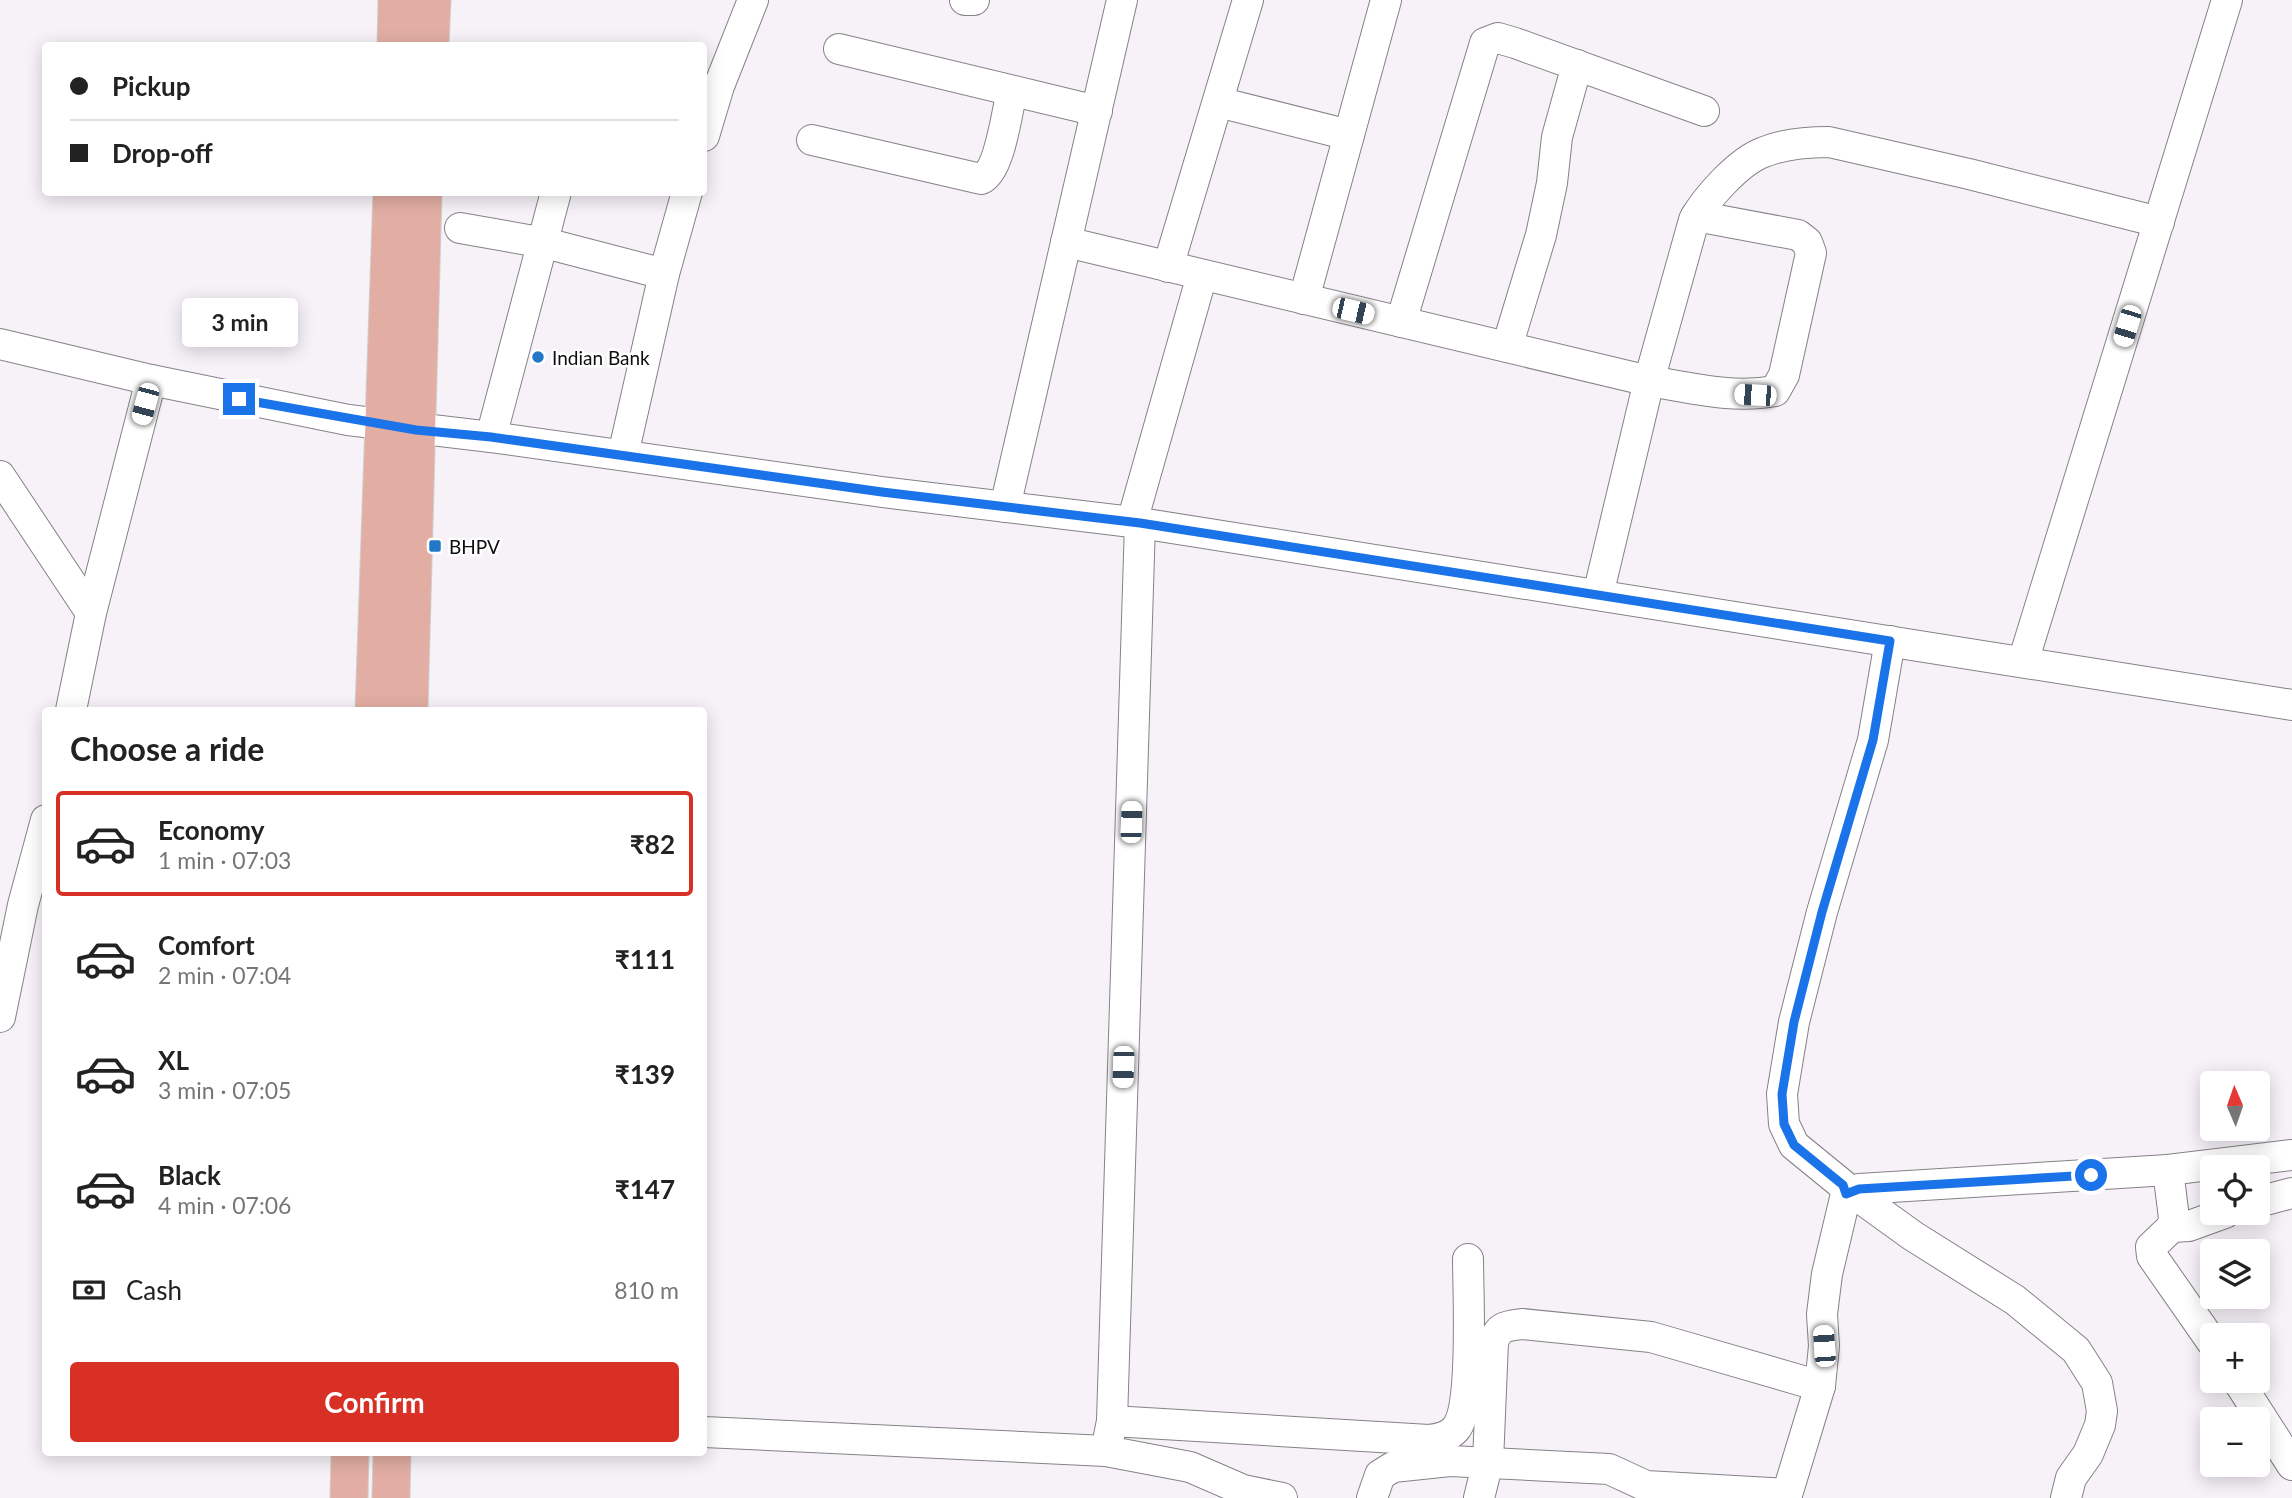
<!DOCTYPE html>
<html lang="en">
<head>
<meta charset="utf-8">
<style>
  body { margin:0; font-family:Lato,sans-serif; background:#f2f2f2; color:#222; height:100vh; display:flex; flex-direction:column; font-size:26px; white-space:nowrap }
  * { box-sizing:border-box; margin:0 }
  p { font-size:23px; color:#767676 }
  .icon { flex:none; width:38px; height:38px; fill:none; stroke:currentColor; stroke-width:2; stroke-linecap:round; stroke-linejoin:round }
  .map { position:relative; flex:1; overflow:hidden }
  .details { position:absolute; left:42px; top:707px; width:665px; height:749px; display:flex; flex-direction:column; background:#fff; border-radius:7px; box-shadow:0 4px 18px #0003 }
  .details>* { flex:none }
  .top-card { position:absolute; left:42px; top:42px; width:665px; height:154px; border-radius:7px; box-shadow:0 4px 18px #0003; display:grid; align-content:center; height:154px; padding:0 28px; background:#fff }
  .needle { width:46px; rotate:358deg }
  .controls { position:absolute; left:2200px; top:1071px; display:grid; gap:14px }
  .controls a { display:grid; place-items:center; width:70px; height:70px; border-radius:7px; background:#fff; box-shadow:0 4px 18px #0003; font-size:35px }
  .end { position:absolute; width:32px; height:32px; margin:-16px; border:9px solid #1a73e8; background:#fff; box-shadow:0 0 0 4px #fff }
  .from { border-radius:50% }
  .bubble { position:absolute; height:49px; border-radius:7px; background:#fff; box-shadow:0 4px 18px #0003; font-size:23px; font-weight:700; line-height:49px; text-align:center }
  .car { position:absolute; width:21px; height:42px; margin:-21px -10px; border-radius:9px; box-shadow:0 0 5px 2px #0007; background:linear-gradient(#fff 24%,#345 0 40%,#fff 0 76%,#345 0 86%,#fff 0) }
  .top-card b { display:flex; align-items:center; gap:24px; height:66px; font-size:26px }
  .top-card b+b { border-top:2px solid #e0e0e0 }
  .top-card i { width:18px; height:18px; background:#222 }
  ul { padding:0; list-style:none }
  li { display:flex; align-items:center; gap:21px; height:105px; margin:0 14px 10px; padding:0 14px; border:4px solid transparent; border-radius:7px }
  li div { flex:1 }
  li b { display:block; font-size:26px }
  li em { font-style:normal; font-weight:700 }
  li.selected { border-color:#d93025 }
  li>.icon { width:63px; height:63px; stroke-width:1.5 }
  h2 { padding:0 28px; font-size:32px; line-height:84px }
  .pay { display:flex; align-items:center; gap:18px; height:77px; padding:0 28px; font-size:26px }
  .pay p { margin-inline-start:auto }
  .cta { display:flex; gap:14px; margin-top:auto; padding:14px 28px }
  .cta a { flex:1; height:80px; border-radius:7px; background:#d93025; color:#fff; font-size:28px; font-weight:700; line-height:80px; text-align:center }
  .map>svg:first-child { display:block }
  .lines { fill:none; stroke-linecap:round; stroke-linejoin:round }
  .minor-casing { stroke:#858287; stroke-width:32 }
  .major-casing { stroke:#cfcfcf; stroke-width:39 }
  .minor { stroke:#fff; stroke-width:30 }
  .major { stroke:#e2aea3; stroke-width:37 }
  .route { stroke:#1a73e8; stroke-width:9 }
  .poi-dot { fill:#2278c6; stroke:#fff; stroke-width:2.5 }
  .labels { text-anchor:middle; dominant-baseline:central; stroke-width:5; stroke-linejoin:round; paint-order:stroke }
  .poi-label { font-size:19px; fill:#0e0d0f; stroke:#fff; text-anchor:start }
</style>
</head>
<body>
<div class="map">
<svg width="2292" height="1498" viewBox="0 0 2292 1498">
  <rect width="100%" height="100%" fill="#f6f2f8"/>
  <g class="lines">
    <g class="minor-casing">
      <g id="minor">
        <polyline points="965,0 974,0"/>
        <polyline points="839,49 1097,111"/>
        <polyline points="1218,102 1349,135"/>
        <polyline points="704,136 719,86 753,0"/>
        <path d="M 812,140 L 981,179 C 1000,171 1007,111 1012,91"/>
        <polyline points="460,228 545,243 664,274"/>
        <path d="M 1066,242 L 1649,381 C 1691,388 1734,399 1775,391 L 1784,375 L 1811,253 L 1807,242 L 1798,235 L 1696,216"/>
        <polyline points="1168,267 1248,0"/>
        <polyline points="1304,299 1386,0"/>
        <polyline points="1401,322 1485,43 1498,38 1515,43 1704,111"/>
        <polyline points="0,344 151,380 348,420 491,437 882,492 1140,523 2292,705"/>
        <polyline points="1507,347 1541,235 1552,183 1557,137 1577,65"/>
        <polyline points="491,437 556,192"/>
        <polyline points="623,455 664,274 687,192"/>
        <polyline points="0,476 91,613"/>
        <polyline points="1005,507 1122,0"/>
        <polyline points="1132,522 1202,275"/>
        <path d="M 1598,595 L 1649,381 L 1694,220 C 1706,198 1739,161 1764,152 C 1784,144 1808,142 1829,142 L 1969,174 L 2159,222"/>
        <polyline points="2023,662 2227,0"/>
        <polyline points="71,710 91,613 151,380"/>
        <polyline points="0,1017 23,905 46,820"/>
        <polyline points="2168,1170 2174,1218 2172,1227 2151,1247 2152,1256 2212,1342"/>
        <polyline points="1852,1192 1913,1236 2015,1300 2076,1350 2097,1383 2102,1411 2100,1425 2088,1454 2071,1478 2066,1498"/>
        <polyline points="1846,1194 1859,1189 2168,1170 2292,1155"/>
        <polyline points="2258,1202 2292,1193"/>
        <polyline points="2172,1227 2189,1226 2225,1213"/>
        <polyline points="2238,1381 2292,1465"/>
        <path d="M 1112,1421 L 1429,1440 C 1439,1439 1451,1436 1457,1427 C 1474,1403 1468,1293 1468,1259"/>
        <polyline points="704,1432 1106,1451 1112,1421 1140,523"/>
        <polyline points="1106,1451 1190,1467 1243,1490 1282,1498"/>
        <polyline points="1372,1498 1380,1475 1393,1467 1450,1461 1609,1469 1646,1486 1787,1494"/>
        <path d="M 1479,1498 L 1488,1462 L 1493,1342 C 1499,1326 1506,1326 1522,1324 L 1651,1337 L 1820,1386"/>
        <polyline points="1786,1498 1820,1386 1824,1346 1822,1314 1827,1274 1846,1194 1843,1185 1794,1145 1784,1124 1782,1094 1794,1022 1822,912 1873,740 1890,641"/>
      </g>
    </g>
    <g class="major-casing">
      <g id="major">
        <polyline points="396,46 397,0"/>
        <polyline points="430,46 432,0"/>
        <polyline points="374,710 392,192"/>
        <polyline points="409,710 423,192"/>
        <polyline points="349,1498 350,1452"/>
        <polyline points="391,1498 392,1452"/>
      </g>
    </g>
    <use href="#minor" class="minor"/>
    <use href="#major" class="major"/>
  </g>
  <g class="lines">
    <polyline class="route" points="239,399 416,430 491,437 882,492 1140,523 1890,641 1873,740 1822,912 1794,1022 1782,1094 1784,1124 1794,1145 1843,1185 1846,1194 1859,1189 2091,1175"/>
  </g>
  <g class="poi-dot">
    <circle cx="538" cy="357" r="7"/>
    <rect x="428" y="539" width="14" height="14" rx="3.5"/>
  </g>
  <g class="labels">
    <g class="poi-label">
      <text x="552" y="357">Indian Bank</text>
      <text x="449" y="546">BHPV</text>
    </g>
  </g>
</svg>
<div class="controls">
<a><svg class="needle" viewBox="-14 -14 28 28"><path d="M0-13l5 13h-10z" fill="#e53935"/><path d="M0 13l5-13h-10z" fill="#767676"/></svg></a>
<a><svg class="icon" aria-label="locate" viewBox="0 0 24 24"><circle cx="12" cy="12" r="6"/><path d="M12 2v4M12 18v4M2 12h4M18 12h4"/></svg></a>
<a><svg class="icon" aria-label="layers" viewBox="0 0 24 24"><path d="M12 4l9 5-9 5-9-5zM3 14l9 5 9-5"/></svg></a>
<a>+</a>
<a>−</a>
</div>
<i class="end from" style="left:2091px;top:1175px"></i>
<i class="end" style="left:239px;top:399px"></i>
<div class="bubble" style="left:182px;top:298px;width:116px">3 min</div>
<i class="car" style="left:1353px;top:311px;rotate:103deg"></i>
<i class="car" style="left:2127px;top:326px;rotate:197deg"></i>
<i class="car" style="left:1755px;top:395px;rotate:273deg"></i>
<i class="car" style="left:145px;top:404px;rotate:195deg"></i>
<i class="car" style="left:1131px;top:822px;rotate:2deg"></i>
<i class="car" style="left:1123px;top:1067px;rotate:182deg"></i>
<i class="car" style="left:1824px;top:1346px;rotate:356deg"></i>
<div class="top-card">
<b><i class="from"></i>Pickup</b>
<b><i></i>Drop-off</b>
</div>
<section class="details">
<h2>Choose a ride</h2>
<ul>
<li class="selected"><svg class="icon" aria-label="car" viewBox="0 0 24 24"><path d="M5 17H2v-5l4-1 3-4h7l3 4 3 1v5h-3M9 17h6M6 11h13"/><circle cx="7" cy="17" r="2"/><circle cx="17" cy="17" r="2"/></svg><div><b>Economy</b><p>1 min · 07:03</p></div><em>₹82</em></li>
<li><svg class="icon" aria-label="car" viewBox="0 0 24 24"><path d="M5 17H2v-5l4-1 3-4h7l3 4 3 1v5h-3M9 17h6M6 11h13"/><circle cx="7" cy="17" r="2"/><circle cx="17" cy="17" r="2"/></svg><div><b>Comfort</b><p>2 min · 07:04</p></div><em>₹111</em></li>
<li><svg class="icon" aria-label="car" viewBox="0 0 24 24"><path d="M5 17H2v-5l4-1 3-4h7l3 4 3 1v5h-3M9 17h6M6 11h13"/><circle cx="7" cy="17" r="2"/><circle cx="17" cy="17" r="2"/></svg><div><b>XL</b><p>3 min · 07:05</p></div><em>₹139</em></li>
<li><svg class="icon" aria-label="car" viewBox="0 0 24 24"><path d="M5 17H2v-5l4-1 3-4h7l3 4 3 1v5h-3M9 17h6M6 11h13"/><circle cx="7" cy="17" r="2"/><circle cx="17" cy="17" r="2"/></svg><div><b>Black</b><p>4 min · 07:06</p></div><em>₹147</em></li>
</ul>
<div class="pay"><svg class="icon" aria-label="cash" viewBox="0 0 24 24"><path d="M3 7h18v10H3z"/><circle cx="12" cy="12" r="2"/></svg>Cash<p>810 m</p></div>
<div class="cta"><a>Confirm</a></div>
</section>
</div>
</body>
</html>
